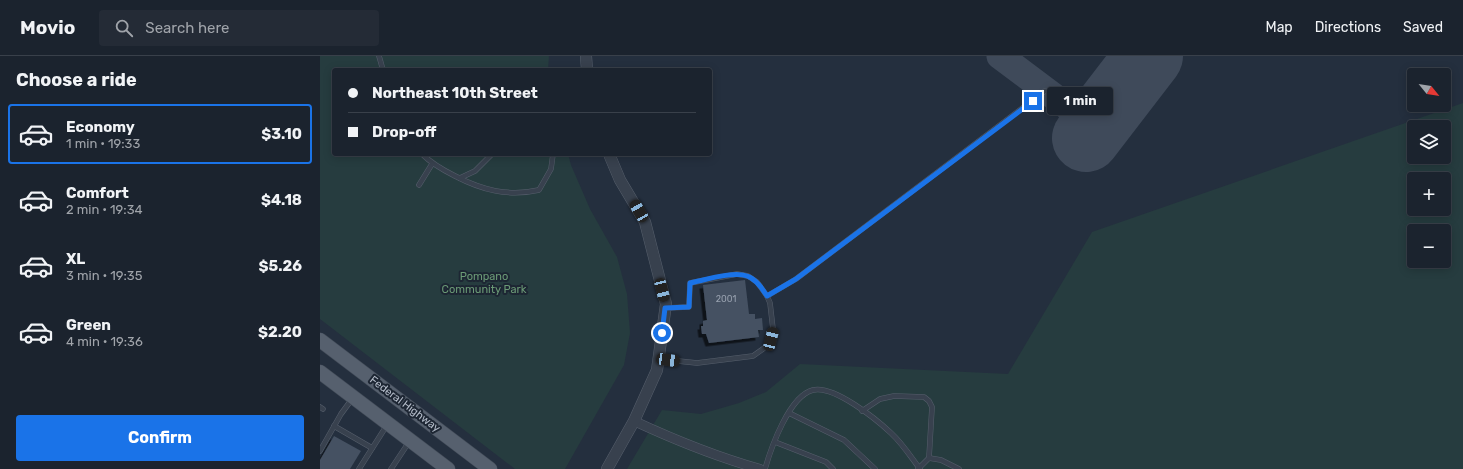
<!DOCTYPE html>
<html lang="en">
<head>
<meta charset="utf-8">
<style>
  body { margin:0; font-family:Rubik,sans-serif; background:#242b36; color:#f1f3f6; height:100vh; display:flex; flex-direction:column; font-size:15px; white-space:nowrap }
  * { box-sizing:border-box; margin:0 }
  p { font-size:13px; color:#a0a4aa }
  .icon { flex:none; width:22px; height:22px; fill:none; stroke:currentColor; stroke-width:2; stroke-linecap:round; stroke-linejoin:round }
  .map { position:relative; flex:1; overflow:hidden }
  .drawer { display:flex; flex-direction:column; background:#1b232e; width:320px }
  .drawer>* { flex:none }
  .hud { position:absolute; left:12px; top:12px; width:380px; height:88px; border-radius:4px; box-shadow:0 2px 10px #0003,0 0 0 1px #39404a; display:grid; align-content:center; height:88px; padding:0 16px; background:#1b232e }
  .needle { width:26px; rotate:120deg }
  .tools { position:absolute; left:1087px; top:12px; display:grid; gap:8px }
  .tools a { display:grid; place-items:center; width:44px; height:44px; border-radius:4px; background:#1b232e; box-shadow:0 2px 10px #0003,0 0 0 1px #39404a; font-size:20px }
  .end { position:absolute; width:18px; height:18px; margin:-9px; border:5px solid #1a73e8; background:#fff; box-shadow:0 0 0 2px #fff }
  .from { border-radius:50% }
  .bubble { position:absolute; height:28px; border-radius:4px; background:#1b232e; box-shadow:0 2px 10px #0003,0 0 0 1px #39404a; font-size:13px; font-weight:700; line-height:28px; text-align:center }
  .car { position:absolute; width:12px; height:24px; margin:-12px -6px; border-radius:5px; box-shadow:0 0 3px 1px #0007; background:linear-gradient(#222 24%,#8ab4d8 0 40%,#222 0 76%,#8ab4d8 0 86%,#222 0) }
  .hud b { display:flex; align-items:center; gap:14px; height:38px; font-size:15px }
  .hud b+b { border-top:1px solid #39404a }
  .hud i { width:10px; height:10px; background:#f1f3f6 }
  ul { padding:0; list-style:none }
  li { display:flex; align-items:center; gap:12px; height:60px; margin:0 8px 6px; padding:0 8px; border:2px solid transparent; border-radius:4px }
  li div { flex:1 }
  li b { display:block; font-size:15px }
  li em { font-style:normal; font-weight:700 }
  li.active { border-color:#1a73e8 }
  li>.icon { width:36px; height:36px; stroke-width:1.5 }
  h2 { padding:0 16px; font-size:18px; line-height:48px }
  .primary-button { display:flex; gap:8px; margin-top:auto; padding:8px 16px }
  .primary-button a { flex:1; height:46px; border-radius:4px; background:#1a73e8; color:#fff; font-size:16px; font-weight:700; line-height:46px; text-align:center }
  header { display:flex; align-items:center; gap:24px; box-sizing:border-box; height:56px; padding:0 20px; background:#1b232e; border-bottom:1px solid #39404a }
  header strong { font-size:19px }
  nav { display:flex; gap:22px; margin-inline-start:auto; font-size:14px }
  .search { width:280px; height:36px; background:#242b36; display:flex; align-items:center; gap:10px; box-sizing:border-box; padding:0 14px; border-radius:4px; color:#a0a4aa; font-size:15px }
  main { display:flex; flex:1; min-height:0 }
  .map>svg:first-child { display:block }
  .green { fill:#263c3f; fill-rule:evenodd }
  .lines { fill:none; stroke-linecap:round; stroke-linejoin:round }
  .taxiway { stroke:#3f4a5a; stroke-width:27 }
  .runway { stroke:#3f4a5a; stroke-width:68 }
  .building { fill:#455162; filter:url(#shadow) }
  .service-casing { stroke:#565f6c; stroke-width:5.5 }
  .minor-casing { stroke:#565f6c; stroke-width:10 }
  .tertiary-casing { stroke:#565f6c; stroke-width:12 }
  .primary-casing { stroke:#414a57; stroke-width:15 }
  .service { stroke:#38414e; stroke-width:4.5 }
  .minor { stroke:#38414e; stroke-width:9 }
  .tertiary { stroke:#38414e; stroke-width:11 }
  .primary { stroke:#56606e; stroke-width:14 }
  .route { stroke:#1a73e8; stroke-width:5 }
  .labels { text-anchor:middle; dominant-baseline:central; stroke-width:4; stroke-linejoin:round; paint-order:stroke }
  .number-label { font-size:9px; fill:#98a1af }
  .park-label { font-size:11px; fill:#6b9a76; stroke:#1d2633 }
  .street-label { font-size:11px; fill:#b4bcc9; stroke:#1d2633 }
</style>
</head>
<body>
<header>
<strong>Movio</strong>
<div class="search"><svg class="icon" aria-label="search" viewBox="0 0 24 24"><circle cx="10" cy="10" r="6"/><path d="M15 15l6 6"/></svg>Search here</div>
<nav><a>Map</a><a>Directions</a><a>Saved</a></nav>
</header>
<main>
<section class="drawer">
<h2>Choose a ride</h2>
<ul>
<li class="active"><svg class="icon" aria-label="car" viewBox="0 0 24 24"><path d="M5 17H2v-5l4-1 3-4h7l3 4 3 1v5h-3M9 17h6M6 11h13"/><circle cx="7" cy="17" r="2"/><circle cx="17" cy="17" r="2"/></svg><div><b>Economy</b><p>1 min · 19:33</p></div><em>$3.10</em></li>
<li><svg class="icon" aria-label="car" viewBox="0 0 24 24"><path d="M5 17H2v-5l4-1 3-4h7l3 4 3 1v5h-3M9 17h6M6 11h13"/><circle cx="7" cy="17" r="2"/><circle cx="17" cy="17" r="2"/></svg><div><b>Comfort</b><p>2 min · 19:34</p></div><em>$4.18</em></li>
<li><svg class="icon" aria-label="car" viewBox="0 0 24 24"><path d="M5 17H2v-5l4-1 3-4h7l3 4 3 1v5h-3M9 17h6M6 11h13"/><circle cx="7" cy="17" r="2"/><circle cx="17" cy="17" r="2"/></svg><div><b>XL</b><p>3 min · 19:35</p></div><em>$5.26</em></li>
<li><svg class="icon" aria-label="car" viewBox="0 0 24 24"><path d="M5 17H2v-5l4-1 3-4h7l3 4 3 1v5h-3M9 17h6M6 11h13"/><circle cx="7" cy="17" r="2"/><circle cx="17" cy="17" r="2"/></svg><div><b>Green</b><p>4 min · 19:36</p></div><em>$2.20</em></li>
</ul>
<div class="primary-button"><a>Confirm</a></div>
</section>
<div class="map">
<svg width="1143" height="413" viewBox="0 0 1143 413">
  <defs>
    <filter id="shadow"><feDropShadow dx="-3.5" dy="3.5" stdDeviation="0" flood-color="#0009"/></filter>
  </defs>
  <rect width="100%" height="100%" fill="#242f3e"/>
  <g class="green">
    <polygon points="0,0 229,0 228,14 14,14 14,98 248,98 251,109 270,153 297,201 307,238 310,277 304,309 245,413 195,413 0,263"/>
    <path d="M 1143,47 L 1143,413 L 307,413 L 342,354 L 381,358 L 419,347 L 446,336 L 480,308 L 688,318 L 772,176 ZM 1094,71 L 1124,71 L 1124,101 L 1094,101 ZM 1094,123 L 1124,123 L 1124,153 L 1094,153 ZM 1094,175 L 1124,175 L 1124,205 L 1094,205 Z"/>
  </g>
  <g class="lines">
    <path class="taxiway" d="M 680,0 L 756,57 C 770,59 783,56 794,46"/>
    <polyline class="runway" points="766,82 829,0"/>
  </g>
  <g class="building">
    <polygon points="425,224 429,258 435,258 435,263 442,262 443,274 438,274 439,281 389,287 386,278 382,278 381,270 383,270 383,265 387,264 383,229"/>
    <polygon points="14,380 41,395 30,413 0,413 0,404"/>
  </g>
  <g class="lines">
    <g class="service-casing">
      <g id="service">
        <polyline points="59,0 63,14"/>
        <path d="M 102,98 C 112,108 123,114 135,120 C 162,134 188,141 219,134 L 231,113 L 233,98"/>
        <polyline points="140,122 155,115 172,98"/>
        <polyline points="99,129 112,108"/>
        <polyline points="447,240 476,223 725,35"/>
        <polyline points="339,303 377,307 433,300 447,290 451,283 453,273 450,247 447,240 437,226 428,220 417,218 370,227 369,251 345,252"/>
        <polyline points="0,351 3,353"/>
        <polyline points="542,355 560,343 574,340 604,341 609,345 612,351 609,402 598,413"/>
        <polyline points="469,357 524,384 555,413"/>
        <polyline points="14,370 52,392"/>
        <polyline points="455,386 506,406 513,413"/>
        <polyline points="0,395 21,358 32,343"/>
        <polyline points="609,402 621,404 639,413"/>
        <polyline points="39,413 67,369"/>
        <polyline points="71,413 89,386"/>
        <path d="M 445,413 C 451,392 469,340 493,334 C 514,329 556,363 571,377 C 582,387 591,401 600,413"/>
      </g>
    </g>
    <g class="minor-casing">
      <path id="minor" d="M 314,365 C 355,384 397,401 440,413"/>
    </g>
    <g class="tertiary-casing">
      <g id="tertiary">
        <polyline points="266,0 267,14"/>
        <polyline points="287,413 314,365 337,314 346,248 325,166 300,124 289,98"/>
      </g>
    </g>
    <g class="primary-casing">
      <g id="primary">
        <polyline points="0,284 170,413"/>
        <polyline points="0,316 128,413"/>
      </g>
    </g>
    <use href="#service" class="service"/>
    <use href="#minor" class="minor"/>
    <use href="#tertiary" class="tertiary"/>
    <use href="#primary" class="primary"/>
  </g>
  <g class="lines">
    <path class="route" d="M 342,277 L 345,252 L 369,251 L 370,227 C 385,224 413,215 427,220 C 436,223 442,232 447,240 L 476,223 L 713,45"/>
  </g>
  <g class="labels">
    <g class="number-label">
      <text x="406" y="243">2001</text>
    </g>
    <g class="park-label">
      <text x="164" y="220">Pompano<tspan x="164" dy="13">Community Park</tspan></text>
    </g>
    <g class="street-label">
      <text transform="translate(85 348) rotate(37)">Federal Highway</text>
    </g>
  </g>
</svg>
<div class="tools">
<a><svg class="needle" viewBox="-14 -14 28 28"><path d="M0-13l5 13h-10z" fill="#e53935"/><path d="M0 13l5-13h-10z" fill="#a0a4aa"/></svg></a>
<a><svg class="icon" aria-label="layers" viewBox="0 0 24 24"><path d="M12 4l9 5-9 5-9-5zM3 14l9 5 9-5"/></svg></a>
<a>+</a>
<a>−</a>
</div>
<i class="end from" style="left:342px;top:277px"></i>
<i class="end" style="left:713px;top:45px"></i>
<div class="bubble" style="left:727px;top:31px;width:66px">1 min</div>
<i class="car" style="left:319px;top:155px;rotate:330deg"></i>
<i class="car" style="left:342px;top:234px;rotate:166deg"></i>
<i class="car" style="left:451px;top:283px;rotate:14deg"></i>
<i class="car" style="left:348px;top:304px;rotate:98deg"></i>
<div class="hud">
<b><i class="from"></i>Northeast 10th Street</b>
<b><i></i>Drop-off</b>
</div>
</div>
</main>
</body>
</html>
